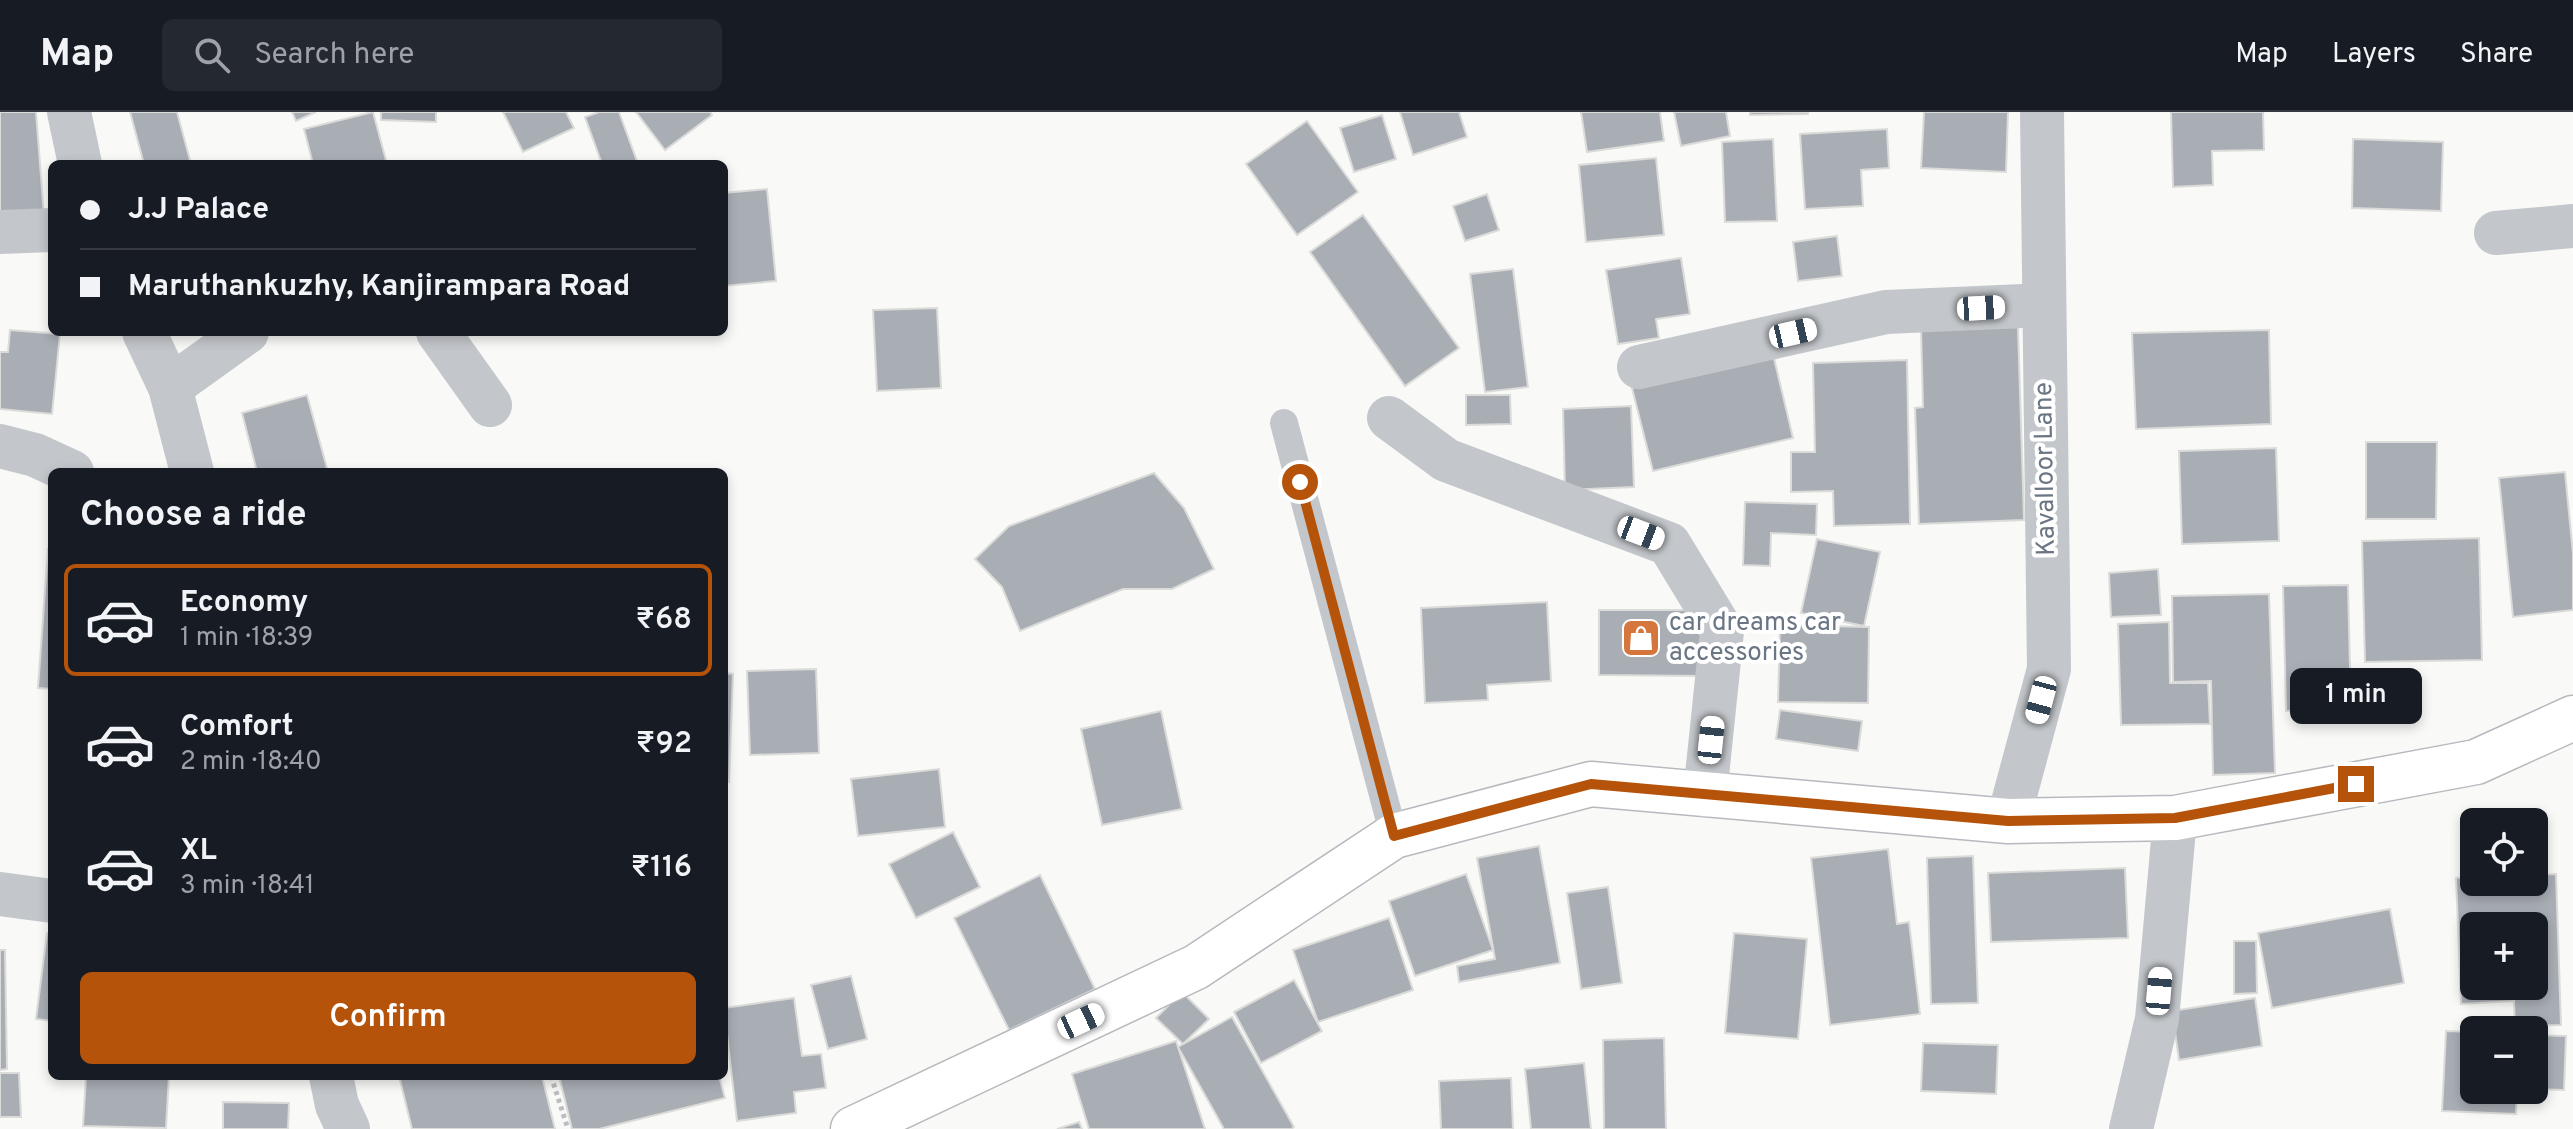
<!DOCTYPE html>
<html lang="en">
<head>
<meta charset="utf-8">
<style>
  body { margin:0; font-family:Overpass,sans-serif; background:#242831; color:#f1f3f6; height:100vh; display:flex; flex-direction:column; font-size:30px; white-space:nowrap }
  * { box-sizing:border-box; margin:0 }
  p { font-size:26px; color:#9ea1a6 }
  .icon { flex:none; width:44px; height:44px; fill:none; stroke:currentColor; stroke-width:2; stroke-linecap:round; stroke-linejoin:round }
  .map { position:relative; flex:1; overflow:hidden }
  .sheet { position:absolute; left:48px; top:356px; width:680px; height:612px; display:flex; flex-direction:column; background:#171b24; border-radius:12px; box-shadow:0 4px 12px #0003 }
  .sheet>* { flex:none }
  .guide { position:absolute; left:48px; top:48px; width:680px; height:176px; border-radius:12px; box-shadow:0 4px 12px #0003; display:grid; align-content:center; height:176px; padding:0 32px; background:#171b24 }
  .controls { position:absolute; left:2460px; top:696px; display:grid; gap:16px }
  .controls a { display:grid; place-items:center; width:88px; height:88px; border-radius:12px; background:#171b24; box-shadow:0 4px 12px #0003; font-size:40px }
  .end { position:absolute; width:36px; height:36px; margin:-18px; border:10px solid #b45309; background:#fff; box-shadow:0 0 0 4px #fff }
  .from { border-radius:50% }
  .bubble { position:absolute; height:56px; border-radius:12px; background:#171b24; box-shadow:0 4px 12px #0003; font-size:26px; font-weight:600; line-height:56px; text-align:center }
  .car { position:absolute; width:24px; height:48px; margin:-24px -12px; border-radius:10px; box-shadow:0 0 6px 2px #0007; background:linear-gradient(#fff 24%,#345 0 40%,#fff 0 76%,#345 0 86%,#fff 0) }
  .guide b { display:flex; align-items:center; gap:28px; height:76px; font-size:30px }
  .guide b+b { border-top:2px solid #363941 }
  .guide i { width:20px; height:20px; background:#f1f3f6 }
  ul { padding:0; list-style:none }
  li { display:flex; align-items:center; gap:24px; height:112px; margin:0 16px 12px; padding:0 16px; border:4px solid transparent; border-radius:12px }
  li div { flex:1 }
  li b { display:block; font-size:30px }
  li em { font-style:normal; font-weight:600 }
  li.on { border-color:#b45309 }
  li>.icon { width:72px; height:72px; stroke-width:1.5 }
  h2 { padding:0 32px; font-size:36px; line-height:96px }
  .button { display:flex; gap:16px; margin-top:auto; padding:16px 32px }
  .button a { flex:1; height:92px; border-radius:12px; background:#b45309; color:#fff; font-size:32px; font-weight:600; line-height:92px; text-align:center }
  header { display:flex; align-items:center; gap:48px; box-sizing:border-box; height:112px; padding:0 40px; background:#171b24; border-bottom:2px solid #363941 }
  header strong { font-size:38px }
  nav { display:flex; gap:44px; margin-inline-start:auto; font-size:28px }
  .search { width:560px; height:72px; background:#242831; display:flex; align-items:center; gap:20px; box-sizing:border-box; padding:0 28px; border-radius:12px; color:#9ea1a6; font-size:30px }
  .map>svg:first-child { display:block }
  .building { fill:#a9aeb5; stroke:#dbdbd9; stroke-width:2; fill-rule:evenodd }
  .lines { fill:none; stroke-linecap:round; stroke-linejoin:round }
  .secondary-casing { stroke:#b6b9be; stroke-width:47 }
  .path { stroke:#bbbdc0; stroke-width:5; stroke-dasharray:4 4; stroke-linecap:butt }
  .service { stroke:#c3c6ca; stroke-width:28 }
  .minor { stroke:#c3c6ca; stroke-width:44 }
  .secondary { stroke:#fff; stroke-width:44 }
  .route { stroke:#b45309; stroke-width:10 }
  .labels { text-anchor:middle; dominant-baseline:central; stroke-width:8; stroke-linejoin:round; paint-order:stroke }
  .street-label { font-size:26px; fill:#6b7685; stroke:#fff }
  .poi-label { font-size:26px; fill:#6b7685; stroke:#fff; text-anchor:start }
</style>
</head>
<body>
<header>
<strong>Map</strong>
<div class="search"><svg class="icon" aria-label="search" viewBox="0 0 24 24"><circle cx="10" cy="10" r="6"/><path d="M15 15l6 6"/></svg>Search here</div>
<nav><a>Map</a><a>Layers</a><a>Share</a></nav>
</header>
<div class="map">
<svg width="2573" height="1017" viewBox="0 0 2573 1017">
  <rect width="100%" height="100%" fill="#f9f9f7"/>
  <g class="building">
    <polygon points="0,0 36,0 45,116 0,119"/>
    <polygon points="130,0 177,0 191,52 144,52"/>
    <polygon points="292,0 316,0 296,9"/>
    <polygon points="373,0 387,52 313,52 304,17"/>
    <polygon points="381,0 436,0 436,10 381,8"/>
    <polygon points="503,0 566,0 574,16 523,40"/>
    <polygon points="599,0 619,0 638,52 602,52 585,5"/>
    <polygon points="636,0 710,0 712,3 665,38"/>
    <polygon points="1400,0 1459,0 1467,25 1413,43"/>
    <polygon points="1581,0 1660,0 1664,29 1587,40"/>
    <polygon points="1674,0 1726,0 1730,24 1681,34"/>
    <polygon points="1750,0 1808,0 1808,2 1750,3"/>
    <polygon points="1924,0 2008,0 2006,60 1921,56"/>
    <polygon points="2171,0 2263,0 2264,38 2212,39 2213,73 2173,75"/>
    <polygon points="1382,3 1396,47 1354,60 1340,16"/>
    <polygon points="1307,9 1358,80 1297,123 1246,52"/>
    <polygon points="1887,17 1889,56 1861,58 1863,94 1805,97 1800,22"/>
    <polygon points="1773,27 1777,109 1725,110 1722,30"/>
    <polygon points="2353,27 2443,30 2441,99 2352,96"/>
    <polygon points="1656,46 1664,123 1586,130 1579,53"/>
    <polygon points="767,77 776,169 724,174 724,81"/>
    <polygon points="1487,82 1499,118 1465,129 1453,94"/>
    <polygon points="1363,103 1459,236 1405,274 1310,140"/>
    <polygon points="1837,124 1842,164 1798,169 1793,130"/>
    <polygon points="1681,146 1690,202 1656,207 1659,226 1618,232 1606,158"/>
    <polygon points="1513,157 1528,275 1485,280 1470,162"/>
    <polygon points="937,196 941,276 877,279 873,198"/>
    <polygon points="2018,215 2024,408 1919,412 1915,296 1923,295 1921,218"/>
    <polygon points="10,218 60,222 52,302 0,297 0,240 8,240"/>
    <polygon points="2269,218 2271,312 2136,317 2132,221"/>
    <polygon points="1773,242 1793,326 1653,359 1632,276"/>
    <polygon points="1907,248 1910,412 1834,414 1833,379 1791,380 1791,340 1815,340 1813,251"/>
    <polygon points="307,283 328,360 257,360 242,301"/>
    <polygon points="1466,283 1510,283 1511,312 1466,313"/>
    <polygon points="1631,294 1634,375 1565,378 1563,297"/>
    <polygon points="2366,330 2437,330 2436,407 2366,407"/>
    <polygon points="2276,336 2279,429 2182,432 2179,339"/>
    <polygon points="2565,360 2573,442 2573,498 2513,505 2499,366"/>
    <polygon points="1154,361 1184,396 1214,457 1172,477 1123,477 1020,519 1002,475 975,447 1009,414"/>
    <polygon points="1745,390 1817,392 1816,423 1771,421 1770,454 1743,453"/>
    <polygon points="2479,426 2482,548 2365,550 2362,429"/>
    <polygon points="1817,427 1880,440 1864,514 1801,501"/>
    <polygon points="48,437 52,437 52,577 38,576"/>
    <polygon points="2158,457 2161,503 2111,505 2109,461"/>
    <polygon points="2348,473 2351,598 2286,599 2283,474"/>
    <polygon points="2269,482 2275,661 2213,663 2211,569 2173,570 2172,484"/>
    <polygon points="1547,490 1551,569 1487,573 1488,588 1425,591 1421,496"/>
    <polygon points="1599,498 1704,498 1703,564 1599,563"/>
    <polygon points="2169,510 2170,571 2208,571 2210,612 2121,613 2118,512"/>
    <polygon points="1780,513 1869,515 1868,591 1778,590"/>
    <polygon points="816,557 819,641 750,643 747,559"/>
    <polygon points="724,561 733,562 729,670 724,669"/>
    <polygon points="1780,598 1862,609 1858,639 1776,627"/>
    <polygon points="1161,599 1182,697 1102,713 1081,617"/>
    <polygon points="939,657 945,715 858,724 851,667"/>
    <polygon points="953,720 980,775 916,806 889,752"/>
    <polygon points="1539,734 1560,851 1459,870 1457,854 1495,847 1477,746"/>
    <polygon points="1888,737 1897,812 1909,810 1920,902 1830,913 1811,746"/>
    <polygon points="1973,744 1978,891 1931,892 1927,746"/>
    <polygon points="2125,756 2128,826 1991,830 1988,761"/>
    <polygon points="1466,762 1493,838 1415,864 1389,789"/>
    <path d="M 2556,762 L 2561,913 L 2515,914 L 2514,889 L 2461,892 L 2456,766 L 2474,765 L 2474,770 L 2534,770 L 2534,763 ZM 2474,814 L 2534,814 L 2534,874 L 2474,874 Z"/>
    <polygon points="1040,763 1095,877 1009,918 954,806"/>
    <polygon points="1608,775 1622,871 1581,877 1567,781"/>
    <polygon points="2390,797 2404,871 2272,896 2258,821"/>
    <polygon points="1389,806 1413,878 1318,910 1293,838"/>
    <polygon points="47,821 52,822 52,909 36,907"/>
    <polygon points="1734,821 1807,827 1798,927 1725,921"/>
    <polygon points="2234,829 2256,829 2257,881 2234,882"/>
    <polygon points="0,838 5,838 7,957 0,958"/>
    <polygon points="851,864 867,927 828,937 811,873"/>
    <polygon points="1294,868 1322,919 1261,951 1234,900"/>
    <polygon points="1182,880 1209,907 1183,932 1156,906"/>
    <polygon points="794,886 802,944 821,942 826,976 794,980 796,1001 737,1009 724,896"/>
    <polygon points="2255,886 2262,934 2179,948 2172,899"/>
    <polygon points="1232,905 1294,1015 1291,1017 1224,1017 1178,935"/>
    <polygon points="2446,919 2474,920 2474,978 2517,978 2516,1002 2442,999"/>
    <polygon points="2534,923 2566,924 2564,978 2534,977"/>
    <polygon points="1664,926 1666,1017 1604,1017 1603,928"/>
    <polygon points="1176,929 1205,1017 1089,1017 1072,962"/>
    <polygon points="1923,931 1998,933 1996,982 1921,979"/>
    <polygon points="1584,951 1591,1017 1531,1017 1525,957"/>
    <polygon points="0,961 19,961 21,1005 0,1005"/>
    <polygon points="86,964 169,964 166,1016 83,1014"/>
    <polygon points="399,964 542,964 555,1017 412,1017"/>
    <polygon points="559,964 719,964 725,986 599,1017 572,1017"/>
    <polygon points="1511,966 1513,1017 1441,1017 1439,969"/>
    <polygon points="223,990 289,991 288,1017 223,1017"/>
    <polygon points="1079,1010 1082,1017 1057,1017"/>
  </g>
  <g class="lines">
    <g class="secondary-casing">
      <polyline id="secondary" points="853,1017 1196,855 1394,724 1591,672 2008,709 2175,706 2476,650 2573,606"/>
    </g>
    <polyline class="path" points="551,964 568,1017"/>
    <polyline class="service" points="1284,311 1394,724"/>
    <g class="minor">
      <polyline points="69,0 80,52"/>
      <polyline points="0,120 52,118"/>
      <polyline points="2496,121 2573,114"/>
      <polyline points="144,220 170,275 192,360"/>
      <polyline points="438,220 490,293"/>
      <polyline points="1639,255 1886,200 2044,193"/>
      <polyline points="170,275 247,220"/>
      <polyline points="1389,306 1446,348 1669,432 1722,519 1705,683"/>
      <polyline points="0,334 35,343 72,360"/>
      <polyline points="2008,709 2049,557 2042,0"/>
      <polyline points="0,782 52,789"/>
      <polyline points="331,964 337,993 348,1017"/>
      <polyline points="2131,1017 2157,907 2175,706"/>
    </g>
    <use href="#secondary" class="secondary"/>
  </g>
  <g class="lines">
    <polyline class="route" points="1300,370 1394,724 1591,672 2008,709 2175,706 2356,672"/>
  </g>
  <defs>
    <g id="shop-square" transform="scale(2)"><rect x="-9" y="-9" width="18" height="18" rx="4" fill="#d5763c" stroke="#fff"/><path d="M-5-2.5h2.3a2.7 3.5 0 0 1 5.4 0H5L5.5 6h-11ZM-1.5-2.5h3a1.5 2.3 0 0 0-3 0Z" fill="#fff"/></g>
  </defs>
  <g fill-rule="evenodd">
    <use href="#shop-square" x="1641" y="526"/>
  </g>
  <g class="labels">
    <g class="street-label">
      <text transform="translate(2046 357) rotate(-91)">Kavalloor Lane</text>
    </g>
    <g class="poi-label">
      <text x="1669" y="511">car dreams car<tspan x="1669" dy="30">accessories</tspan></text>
    </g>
  </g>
</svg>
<div class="controls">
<a><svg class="icon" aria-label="locate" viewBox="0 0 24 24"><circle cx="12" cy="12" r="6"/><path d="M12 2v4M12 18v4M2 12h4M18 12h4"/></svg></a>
<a>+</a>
<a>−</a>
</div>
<i class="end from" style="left:1300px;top:370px"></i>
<i class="end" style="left:2356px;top:672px"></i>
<div class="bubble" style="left:2290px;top:556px;width:132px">1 min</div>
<i class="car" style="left:1981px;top:196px;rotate:87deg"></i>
<i class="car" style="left:1793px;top:221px;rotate:77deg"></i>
<i class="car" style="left:1641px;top:421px;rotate:111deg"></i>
<i class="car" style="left:2041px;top:588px;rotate:195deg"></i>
<i class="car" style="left:1711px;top:628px;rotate:6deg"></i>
<i class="car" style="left:2159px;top:879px;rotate:5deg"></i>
<i class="car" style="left:1081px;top:909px;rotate:65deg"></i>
<div class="guide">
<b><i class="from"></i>J.J Palace</b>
<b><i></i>Maruthankuzhy, Kanjirampara Road</b>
</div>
<section class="sheet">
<h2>Choose a ride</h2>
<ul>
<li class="on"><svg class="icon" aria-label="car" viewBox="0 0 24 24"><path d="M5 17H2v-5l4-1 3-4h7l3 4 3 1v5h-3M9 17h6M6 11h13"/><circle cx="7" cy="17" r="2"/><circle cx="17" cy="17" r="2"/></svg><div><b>Economy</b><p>1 min · 18:39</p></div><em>₹68</em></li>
<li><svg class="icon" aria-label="car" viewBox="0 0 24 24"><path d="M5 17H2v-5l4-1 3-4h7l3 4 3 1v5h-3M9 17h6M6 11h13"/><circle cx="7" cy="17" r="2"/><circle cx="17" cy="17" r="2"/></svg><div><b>Comfort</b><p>2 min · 18:40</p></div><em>₹92</em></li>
<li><svg class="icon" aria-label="car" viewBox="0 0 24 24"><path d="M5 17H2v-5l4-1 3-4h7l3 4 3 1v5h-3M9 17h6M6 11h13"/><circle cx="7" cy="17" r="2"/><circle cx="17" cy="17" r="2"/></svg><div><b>XL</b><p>3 min · 18:41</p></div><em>₹116</em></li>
</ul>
<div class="button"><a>Confirm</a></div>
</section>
</div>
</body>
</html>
